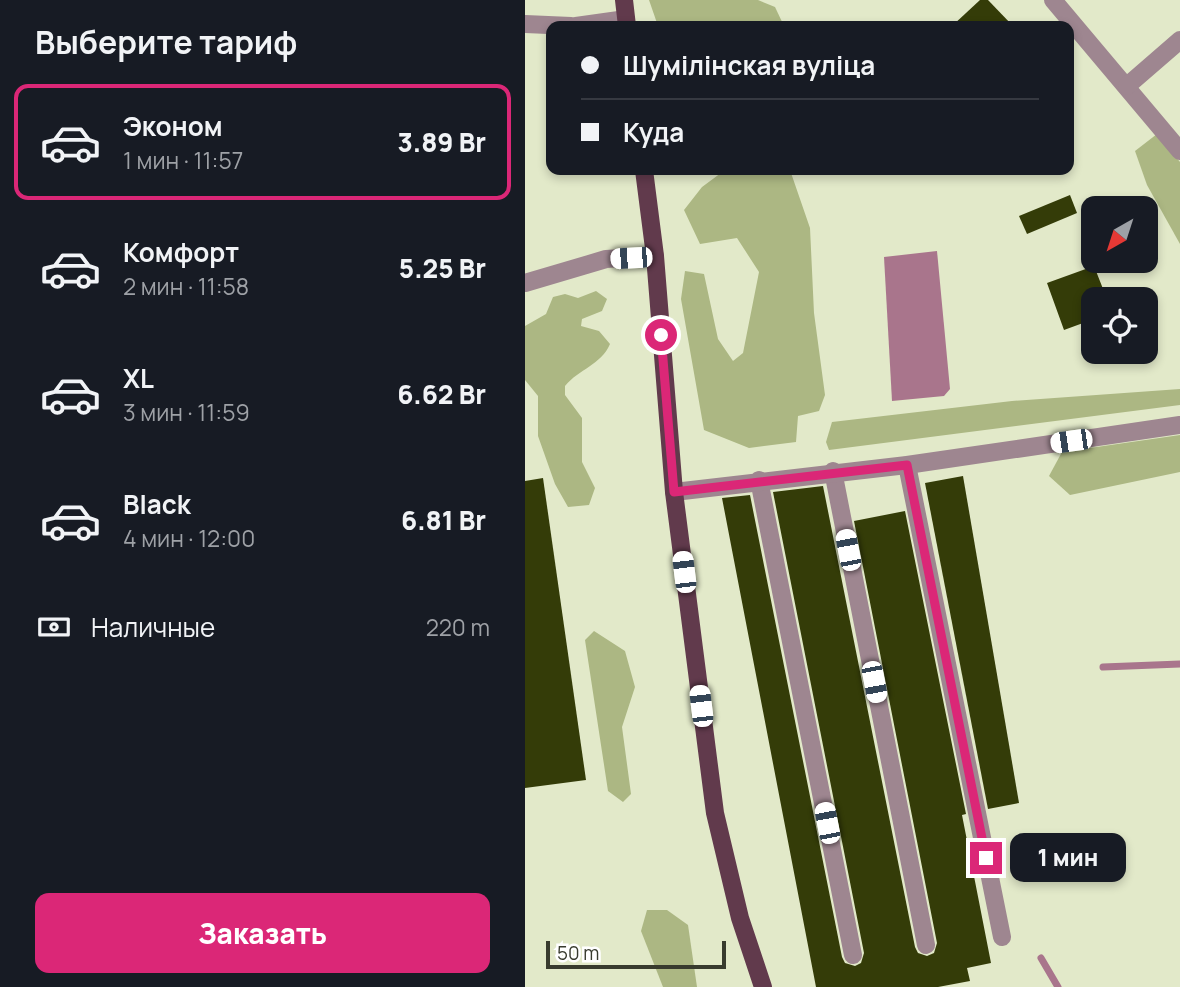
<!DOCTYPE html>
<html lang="ru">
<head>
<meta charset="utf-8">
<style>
  body { margin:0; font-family:Manrope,sans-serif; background:#20242c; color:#f1f3f6; height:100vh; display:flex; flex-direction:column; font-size:26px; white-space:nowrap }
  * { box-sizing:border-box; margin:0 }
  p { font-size:23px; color:#9ea1a6 }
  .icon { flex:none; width:38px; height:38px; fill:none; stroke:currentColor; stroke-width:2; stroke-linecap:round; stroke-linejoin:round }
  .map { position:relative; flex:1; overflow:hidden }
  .details { display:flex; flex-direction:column; background:#171b24; width:525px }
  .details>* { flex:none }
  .guide { position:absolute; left:21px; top:21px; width:528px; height:154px; border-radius:14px; box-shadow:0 4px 10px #0003; display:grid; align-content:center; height:154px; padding:0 35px; background:#171b24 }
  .needle { width:46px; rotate:219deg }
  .tools { position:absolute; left:556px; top:196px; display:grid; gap:14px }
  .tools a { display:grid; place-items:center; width:77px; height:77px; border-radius:14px; background:#171b24; box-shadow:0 4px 10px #0003; font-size:35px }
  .scale { position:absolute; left:21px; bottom:18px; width:180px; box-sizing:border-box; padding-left:7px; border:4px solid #383b2e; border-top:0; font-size:19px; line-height:24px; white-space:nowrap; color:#383b2e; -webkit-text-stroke:5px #fff; paint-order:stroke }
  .end { position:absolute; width:32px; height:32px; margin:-16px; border:9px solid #db2777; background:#fff; box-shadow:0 0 0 4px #fff }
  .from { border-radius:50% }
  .bubble { position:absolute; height:49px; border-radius:14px; background:#171b24; box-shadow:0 4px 10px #0003; font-size:23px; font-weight:800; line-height:49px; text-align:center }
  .car { position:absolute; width:21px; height:42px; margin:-21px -10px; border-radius:9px; box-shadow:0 0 5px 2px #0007; background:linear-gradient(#fff 24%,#345 0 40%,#fff 0 76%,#345 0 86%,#fff 0) }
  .guide b { display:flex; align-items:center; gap:24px; height:66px; font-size:26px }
  .guide b+b { border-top:2px solid #363941 }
  .guide i { width:18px; height:18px; background:#f1f3f6 }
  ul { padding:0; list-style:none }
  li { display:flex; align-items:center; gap:21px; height:116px; margin:0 14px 10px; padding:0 21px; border:4px solid transparent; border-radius:14px }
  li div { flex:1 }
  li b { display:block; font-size:26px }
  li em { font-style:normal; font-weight:800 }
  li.active { border-color:#db2777 }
  li>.icon { width:63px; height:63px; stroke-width:1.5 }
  h2 { padding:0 35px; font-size:32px; line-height:84px }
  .pay { display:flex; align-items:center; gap:18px; height:77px; padding:0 35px; font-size:26px }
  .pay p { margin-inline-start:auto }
  .primary-button { display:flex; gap:14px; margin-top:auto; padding:14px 35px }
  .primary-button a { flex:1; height:80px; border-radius:14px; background:#db2777; color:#fff; font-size:28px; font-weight:800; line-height:80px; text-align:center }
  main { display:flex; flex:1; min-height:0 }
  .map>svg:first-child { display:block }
  .forest { fill:#acb783 }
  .water { fill:#a9758c }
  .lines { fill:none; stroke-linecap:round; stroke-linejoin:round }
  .stream { stroke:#a9758c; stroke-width:7 }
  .building { fill:#343c08 }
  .minor { stroke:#9e8690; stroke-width:18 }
  .major { stroke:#613a4c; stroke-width:18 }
  .route { stroke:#db2777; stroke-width:9 }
</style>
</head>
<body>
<main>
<section class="details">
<h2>Выберите тариф</h2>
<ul>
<li class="active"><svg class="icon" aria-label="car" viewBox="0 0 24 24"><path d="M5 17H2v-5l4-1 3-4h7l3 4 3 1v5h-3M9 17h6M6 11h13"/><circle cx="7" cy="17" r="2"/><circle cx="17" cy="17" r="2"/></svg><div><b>Эконом</b><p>1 мин · 11:57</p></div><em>3.89 Br</em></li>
<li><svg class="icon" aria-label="car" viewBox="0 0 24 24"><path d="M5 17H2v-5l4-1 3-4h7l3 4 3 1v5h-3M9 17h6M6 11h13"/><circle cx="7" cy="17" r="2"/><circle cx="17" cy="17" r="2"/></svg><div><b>Комфорт</b><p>2 мин · 11:58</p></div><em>5.25 Br</em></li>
<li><svg class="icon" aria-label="car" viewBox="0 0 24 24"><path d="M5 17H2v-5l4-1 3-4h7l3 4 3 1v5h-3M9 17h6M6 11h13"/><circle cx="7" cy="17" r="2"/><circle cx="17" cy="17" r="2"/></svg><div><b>XL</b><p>3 мин · 11:59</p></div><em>6.62 Br</em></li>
<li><svg class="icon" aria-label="car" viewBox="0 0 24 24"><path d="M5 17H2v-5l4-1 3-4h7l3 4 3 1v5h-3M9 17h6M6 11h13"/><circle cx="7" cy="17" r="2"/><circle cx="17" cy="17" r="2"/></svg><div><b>Black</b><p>4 мин · 12:00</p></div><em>6.81 Br</em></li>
</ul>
<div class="pay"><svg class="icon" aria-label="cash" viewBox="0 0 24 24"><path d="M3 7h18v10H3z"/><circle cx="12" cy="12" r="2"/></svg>Наличные<p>220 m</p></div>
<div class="primary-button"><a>Заказать</a></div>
</section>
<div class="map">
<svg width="655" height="987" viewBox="0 0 655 987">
  <rect width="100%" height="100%" fill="#e2e9c9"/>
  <g class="forest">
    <polygon points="124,0 233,0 250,7 259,26 133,26"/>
    <polygon points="632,134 655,162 655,244 622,185 610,151"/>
    <polygon points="200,170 265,170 285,228 289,313 300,395 294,411 273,416 271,442 224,448 179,430 156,299 160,271 179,274 193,339 208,361 218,353 234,272 212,238 175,244 159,210 177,187"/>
    <path d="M 71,291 L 82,299 L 77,311 L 57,319 L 56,326 L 74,331 L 85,344 C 76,365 54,369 40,386 L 40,395 L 57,418 L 57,462 L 70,488 L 64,505 L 43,507 L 30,484 L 13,436 L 13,396 L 0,380 L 0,326 L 21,314 L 28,297 L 40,294 L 53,298 Z"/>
    <polygon points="655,389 655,405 304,450 301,442 307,422 487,401"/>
    <polygon points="655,435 655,472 545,495 524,476 537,452"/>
    <polygon points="69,631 100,651 110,687 97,727 106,794 98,802 83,791 60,640"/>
    <polygon points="122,910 142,910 163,925 172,987 138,987 116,931"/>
  </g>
  <polygon class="water" points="412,251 425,389 419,396 367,401 359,257"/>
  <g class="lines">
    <g class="stream">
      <polyline points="578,667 655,664"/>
      <polyline points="516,958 533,987"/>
    </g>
  </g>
  <g class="building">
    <polygon points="455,0 463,0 488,26 427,26"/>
    <polygon points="545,195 552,213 502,234 494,216"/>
    <polygon points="569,266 582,299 569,299 569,319 539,330 522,283"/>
    <polygon points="438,476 494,803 463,809 400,483"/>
    <polygon points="18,478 61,780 0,788 0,481"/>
    <polygon points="298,486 390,947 393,953 402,956 409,953 412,943 329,521 380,511 441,814 437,815 466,963 442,968 445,981 413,987 291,987 197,498 225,495 317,957 320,963 330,966 336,963 339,953 248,492"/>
  </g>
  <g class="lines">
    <g class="minor">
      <polyline points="528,0 655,151"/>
      <polyline points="0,24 46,26"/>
      <polyline points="51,26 101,19"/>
      <polyline points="602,86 655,40"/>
      <polyline points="0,283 81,259 130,256"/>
      <polyline points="382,465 477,937"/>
      <polyline points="308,471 401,945"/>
      <polyline points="234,480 328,955"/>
      <polyline points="149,492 382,465 655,425"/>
    </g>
    <g class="major">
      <polyline points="99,0 102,26"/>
      <polyline points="119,170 130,256 149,492 190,813 215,918 238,987"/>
    </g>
  </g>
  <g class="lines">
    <polyline class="route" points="136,335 149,492 382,465 461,858"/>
  </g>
</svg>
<div class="tools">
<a><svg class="needle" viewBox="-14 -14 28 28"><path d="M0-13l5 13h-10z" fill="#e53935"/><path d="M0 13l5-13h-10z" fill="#9ea1a6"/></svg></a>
<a><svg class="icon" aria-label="locate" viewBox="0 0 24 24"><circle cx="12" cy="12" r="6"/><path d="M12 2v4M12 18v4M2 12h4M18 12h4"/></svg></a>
</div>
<div class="scale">50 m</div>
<i class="end from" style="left:136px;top:335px"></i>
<i class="end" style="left:461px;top:858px"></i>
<div class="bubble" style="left:485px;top:833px;width:116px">1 мин</div>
<i class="car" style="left:106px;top:258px;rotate:267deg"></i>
<i class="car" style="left:546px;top:441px;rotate:262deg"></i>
<i class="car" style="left:323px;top:550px;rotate:349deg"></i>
<i class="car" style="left:159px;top:572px;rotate:353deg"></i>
<i class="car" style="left:349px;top:682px;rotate:169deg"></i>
<i class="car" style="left:176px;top:706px;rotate:353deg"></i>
<i class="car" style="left:302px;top:823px;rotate:349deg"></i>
<div class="guide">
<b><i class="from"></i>Шумілінская вуліца</b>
<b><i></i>Куда</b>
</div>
</div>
</main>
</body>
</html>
